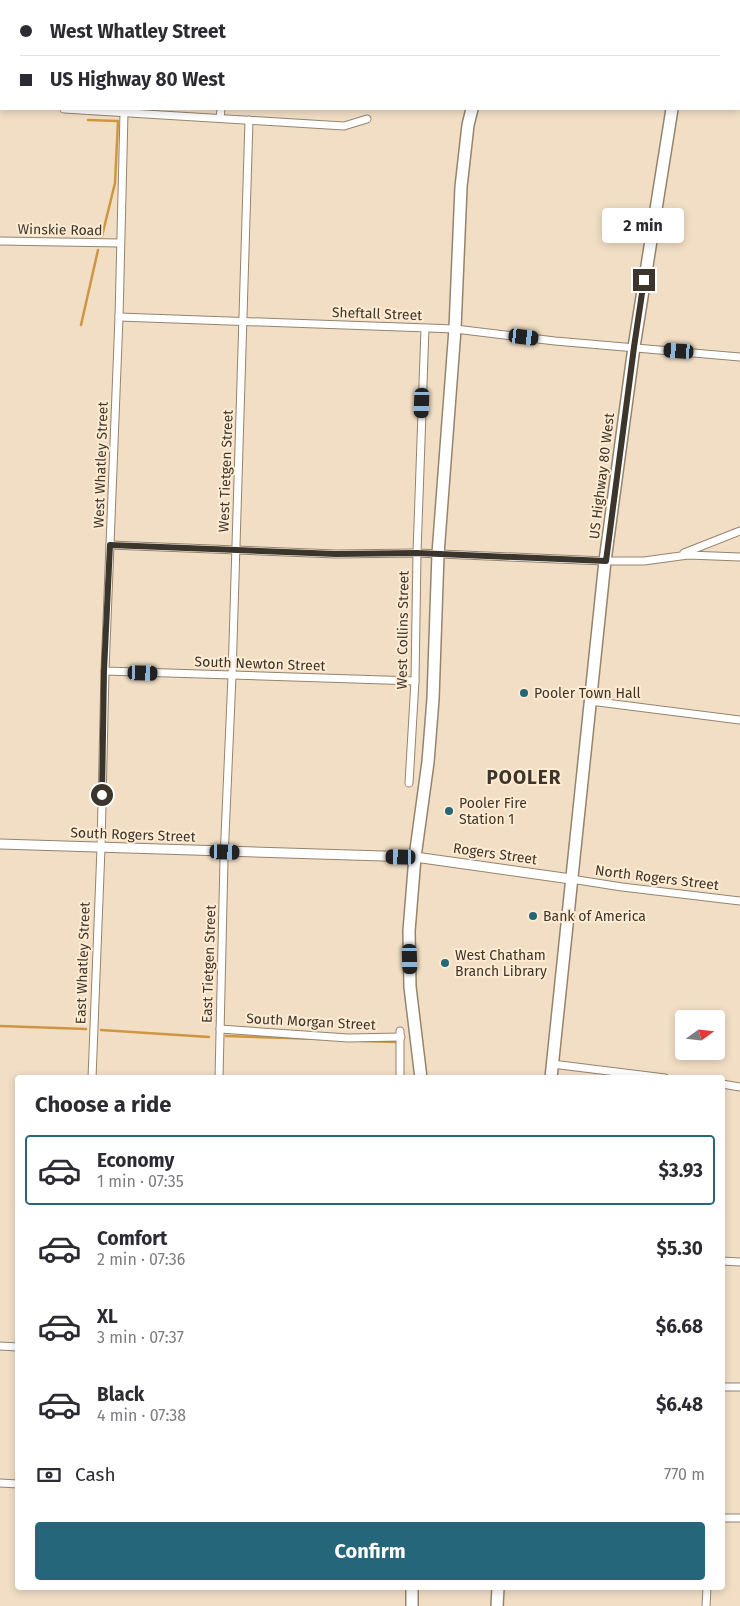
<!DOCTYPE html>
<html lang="en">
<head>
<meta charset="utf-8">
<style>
  body { margin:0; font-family:"Fira Sans",sans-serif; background:#f7f7f7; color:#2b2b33; height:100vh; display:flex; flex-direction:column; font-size:19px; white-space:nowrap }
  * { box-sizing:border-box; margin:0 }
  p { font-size:16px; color:#7c7c81 }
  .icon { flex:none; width:28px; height:28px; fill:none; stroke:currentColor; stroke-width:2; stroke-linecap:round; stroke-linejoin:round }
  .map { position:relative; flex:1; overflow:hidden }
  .sheet { position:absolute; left:15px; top:1075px; width:710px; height:515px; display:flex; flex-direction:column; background:#fff; border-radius:5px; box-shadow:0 2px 8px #0003 }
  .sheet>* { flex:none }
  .top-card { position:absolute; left:0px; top:0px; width:740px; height:110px; box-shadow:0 2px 8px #0003; display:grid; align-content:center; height:110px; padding:0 20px; background:#fff }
  .needle { width:32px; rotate:75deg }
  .tools { position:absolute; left:675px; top:1010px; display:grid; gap:10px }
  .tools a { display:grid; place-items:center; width:50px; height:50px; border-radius:5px; background:#fff; box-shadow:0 2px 8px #0003; font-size:25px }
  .end { position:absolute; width:22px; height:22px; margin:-11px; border:6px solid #3c352b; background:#fff; box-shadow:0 0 0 2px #fff }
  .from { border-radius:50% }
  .bubble { position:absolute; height:35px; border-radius:5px; background:#fff; box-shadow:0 2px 8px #0003; font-size:16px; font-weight:700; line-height:35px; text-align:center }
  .car { position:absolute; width:15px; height:30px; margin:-15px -8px; border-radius:6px; box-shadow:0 0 4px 1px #0007; background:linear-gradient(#222 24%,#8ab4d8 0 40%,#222 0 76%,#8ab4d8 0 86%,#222 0) }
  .top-card b { display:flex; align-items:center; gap:18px; height:48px; font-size:19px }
  .top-card b+b { border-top:1px solid #e1e1e2 }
  .top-card i { width:12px; height:12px; background:#2b2b33 }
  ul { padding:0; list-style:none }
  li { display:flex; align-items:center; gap:15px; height:70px; margin:0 10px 8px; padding:0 10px; border:2px solid transparent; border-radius:5px }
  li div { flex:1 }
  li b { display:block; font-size:19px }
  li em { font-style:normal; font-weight:700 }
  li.current { border-color:#25667a }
  li>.icon { width:45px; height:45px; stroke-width:1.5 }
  h2 { padding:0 20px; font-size:22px; line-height:60px }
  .pay { display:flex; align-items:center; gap:12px; height:55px; padding:0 20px; font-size:19px }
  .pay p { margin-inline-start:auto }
  .action { display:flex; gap:10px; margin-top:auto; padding:10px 20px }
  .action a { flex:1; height:58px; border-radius:5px; background:#25667a; color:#fff; font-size:20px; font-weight:700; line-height:58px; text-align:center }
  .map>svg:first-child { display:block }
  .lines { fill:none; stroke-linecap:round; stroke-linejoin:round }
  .stream { stroke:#cd9741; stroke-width:2.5 }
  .minor-casing { stroke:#95846d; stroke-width:9 }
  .tertiary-casing { stroke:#95846d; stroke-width:11 }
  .primary-casing { stroke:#95846d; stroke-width:14 }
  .minor { stroke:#fff; stroke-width:7 }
  .tertiary { stroke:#fff; stroke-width:9 }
  .primary { stroke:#fff; stroke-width:11 }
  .route { stroke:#3c352b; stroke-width:6 }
  .poi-dot { fill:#25667a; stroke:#feebd2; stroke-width:2 }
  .labels { text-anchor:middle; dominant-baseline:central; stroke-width:4; stroke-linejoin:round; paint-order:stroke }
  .street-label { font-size:14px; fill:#3c352b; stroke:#feebd2 }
  .poi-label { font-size:14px; fill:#3c352b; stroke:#feebd2; text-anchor:start }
  .district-label { font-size:19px; font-weight:bold; letter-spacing:1px; fill:#3c352b; stroke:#feebd2 }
</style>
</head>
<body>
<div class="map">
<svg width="740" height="1606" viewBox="0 0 740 1606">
  <rect width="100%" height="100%" fill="#f1dec5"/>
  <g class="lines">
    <g class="stream">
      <polyline points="88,120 118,121 115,183 102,236"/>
      <polyline points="81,325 98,250"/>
      <polyline points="0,1026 86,1029"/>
      <polyline points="101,1030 209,1037"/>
      <polyline points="226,1036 321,1039"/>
      <polyline points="361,1041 395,1042"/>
    </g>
    <g class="minor-casing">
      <g id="minor">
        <polyline points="229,1 229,0"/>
        <polyline points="739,6 740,6"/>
        <polyline points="0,105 1,105"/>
        <polyline points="64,109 344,126 367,119"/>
        <polyline points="220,118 221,109"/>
        <polyline points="0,241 120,243"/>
        <polyline points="119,317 455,329 555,341 740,357"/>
        <polyline points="110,545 336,554 417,553 605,561 644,561 688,555 740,557"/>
        <polyline points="684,553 740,531"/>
        <polyline points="105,671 415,681"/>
        <polyline points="590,701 740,720"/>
        <polyline points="409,783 415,681 417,553 425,328"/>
        <polyline points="571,879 622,887 740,901"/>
        <polyline points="220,1029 348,1038 401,1037"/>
        <polyline points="552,1064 665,1078"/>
        <polyline points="92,1078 101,848 105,671 119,317 124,113"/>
        <polyline points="219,1078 224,859 232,676 249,120"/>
        <polyline points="400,1078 400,1031"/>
        <polyline points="722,1084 740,1087"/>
        <polyline points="722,1261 740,1262"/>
        <polyline points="0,1346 18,1347"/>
        <polyline points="722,1387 740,1387"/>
        <polyline points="0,1483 18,1484"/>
        <polyline points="722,1518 740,1518"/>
        <polyline points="706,1606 707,1588"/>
      </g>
    </g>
    <g class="tertiary-casing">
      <polyline id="tertiary" points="0,844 415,857 571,879"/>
    </g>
    <g class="primary-casing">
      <g id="primary">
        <polyline points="530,1 531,0"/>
        <polyline points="689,1 690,0"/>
        <polyline points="421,1078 410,987 409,931 415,857 428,762 433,699 438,554 455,329 461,187 468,125 472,109"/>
        <polyline points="551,1078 605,561 634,347 672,109"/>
        <polyline points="412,1588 412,1606"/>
        <polyline points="497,1606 498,1588"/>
      </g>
    </g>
    <use href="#minor" class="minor"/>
    <use href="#tertiary" class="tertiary"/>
    <use href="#primary" class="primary"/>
  </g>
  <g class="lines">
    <polyline class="route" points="102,795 104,671 110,545 336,554 417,553 606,561 634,347 644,280"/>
  </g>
  <g class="poi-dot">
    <circle cx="524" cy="693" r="5"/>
    <circle cx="449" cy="811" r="5"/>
    <circle cx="533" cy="916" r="5"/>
    <circle cx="445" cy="963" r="5"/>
  </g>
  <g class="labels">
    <g class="street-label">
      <text transform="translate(60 230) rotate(1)">Winskie Road</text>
      <text transform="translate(377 314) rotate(2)">Sheftall Street</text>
      <text transform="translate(101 465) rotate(-88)">West Whatley Street</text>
      <text transform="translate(226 471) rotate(-88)">West Tietgen Street</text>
      <text transform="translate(602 476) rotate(-83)">US Highway 80 West</text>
      <text transform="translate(403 630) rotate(-89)">West Collins Street</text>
      <text transform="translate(260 664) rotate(2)">South Newton Street</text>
      <text transform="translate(133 835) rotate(2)">South Rogers Street</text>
      <text transform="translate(495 854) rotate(8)">Rogers Street</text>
      <text transform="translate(657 878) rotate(7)">North Rogers Street</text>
      <text transform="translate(83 963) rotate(-88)">East Whatley Street</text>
      <text transform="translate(209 964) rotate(-88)">East Tietgen Street</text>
      <text transform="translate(311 1022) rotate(3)">South Morgan Street</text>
    </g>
    <g class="poi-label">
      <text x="534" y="693">Pooler Town Hall</text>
      <text x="459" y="803">Pooler Fire<tspan x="459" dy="16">Station 1</tspan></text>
      <text x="543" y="916">Bank of America</text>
      <text x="455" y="955">West Chatham<tspan x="455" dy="16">Branch Library</tspan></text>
    </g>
    <g class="district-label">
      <text x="524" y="777">POOLER</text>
    </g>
  </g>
</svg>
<div class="tools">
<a><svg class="needle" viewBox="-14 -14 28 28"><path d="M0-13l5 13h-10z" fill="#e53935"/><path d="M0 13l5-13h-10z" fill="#7c7c81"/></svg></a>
</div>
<i class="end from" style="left:102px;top:795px"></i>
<i class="end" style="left:644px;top:280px"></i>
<div class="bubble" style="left:602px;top:208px;width:82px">2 min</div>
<i class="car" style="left:524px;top:337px;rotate:97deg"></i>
<i class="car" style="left:679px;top:351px;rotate:274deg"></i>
<i class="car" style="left:422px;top:403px;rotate:182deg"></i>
<i class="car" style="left:143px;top:673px;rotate:92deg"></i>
<i class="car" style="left:225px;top:852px;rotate:92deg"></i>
<i class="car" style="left:401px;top:857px;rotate:271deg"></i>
<i class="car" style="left:410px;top:959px;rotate:178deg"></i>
<div class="top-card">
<b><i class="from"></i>West Whatley Street</b>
<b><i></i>US Highway 80 West</b>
</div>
<section class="sheet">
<h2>Choose a ride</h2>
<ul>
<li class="current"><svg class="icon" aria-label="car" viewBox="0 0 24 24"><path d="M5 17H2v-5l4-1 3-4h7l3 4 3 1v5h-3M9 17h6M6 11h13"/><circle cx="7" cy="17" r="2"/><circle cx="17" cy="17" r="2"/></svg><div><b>Economy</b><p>1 min · 07:35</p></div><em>$3.93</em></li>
<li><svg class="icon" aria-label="car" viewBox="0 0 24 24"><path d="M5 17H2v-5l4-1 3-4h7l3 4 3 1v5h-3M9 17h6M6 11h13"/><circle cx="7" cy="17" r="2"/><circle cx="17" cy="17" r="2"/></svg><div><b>Comfort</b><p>2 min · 07:36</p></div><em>$5.30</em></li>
<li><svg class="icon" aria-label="car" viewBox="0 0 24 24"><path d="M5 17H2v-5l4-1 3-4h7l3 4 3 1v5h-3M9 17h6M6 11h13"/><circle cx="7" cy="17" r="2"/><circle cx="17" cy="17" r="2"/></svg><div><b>XL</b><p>3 min · 07:37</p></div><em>$6.68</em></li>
<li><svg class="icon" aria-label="car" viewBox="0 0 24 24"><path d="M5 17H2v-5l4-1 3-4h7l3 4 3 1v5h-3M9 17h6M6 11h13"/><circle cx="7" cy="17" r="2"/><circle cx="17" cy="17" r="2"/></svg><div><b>Black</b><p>4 min · 07:38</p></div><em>$6.48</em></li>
</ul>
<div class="pay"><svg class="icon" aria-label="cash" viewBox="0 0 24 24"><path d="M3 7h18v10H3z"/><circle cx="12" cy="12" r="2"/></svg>Cash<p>770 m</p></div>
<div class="action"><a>Confirm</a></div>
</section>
</div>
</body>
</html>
